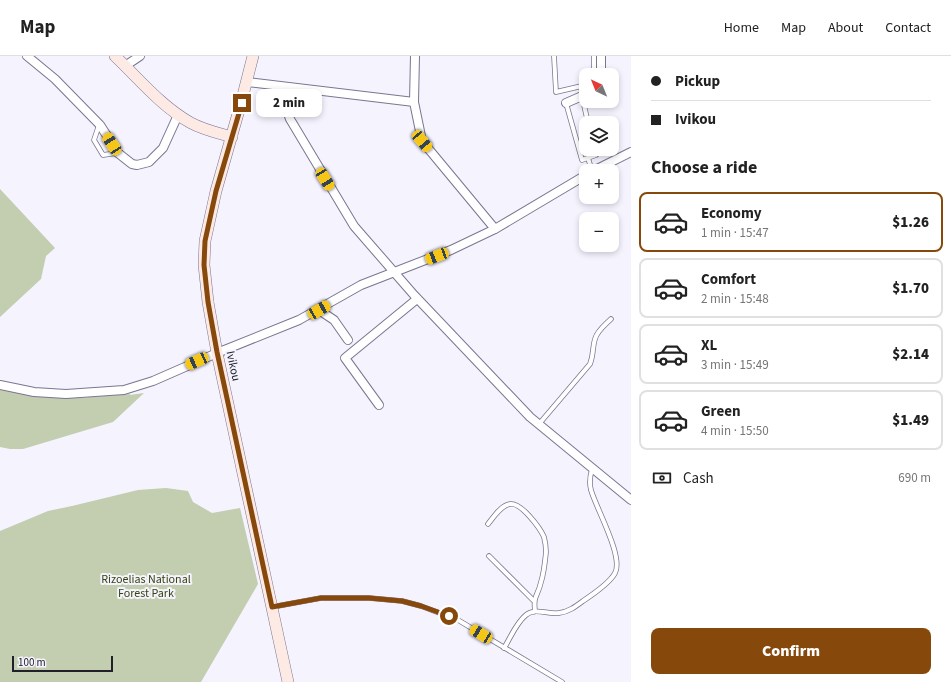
<!DOCTYPE html>
<html lang="en">
<head>
<meta charset="utf-8">
<style>
  body { margin:0; font-family:"Source Sans 3",sans-serif; background:#f2f2f2; color:#222; height:100vh; display:flex; flex-direction:column; font-size:15px; white-space:nowrap }
  * { box-sizing:border-box; margin:0 }
  p { font-size:13px; color:#767676 }
  .icon { flex:none; width:22px; height:22px; fill:none; stroke:currentColor; stroke-width:2; stroke-linecap:round; stroke-linejoin:round }
  .map { position:relative; flex:1; overflow:hidden }
  .side { display:flex; flex-direction:column; background:#fff; width:320px }
  .side>* { flex:none }
  .top-card { display:grid; align-content:center; height:88px; padding:0 20px; background:#fff }
  .needle { width:26px; rotate:317deg }
  .buttons { position:absolute; left:579px; top:12px; display:grid; gap:8px }
  .buttons a { display:grid; place-items:center; width:40px; height:40px; border-radius:8px; background:#fff; box-shadow:0 2px 6px #0003; font-size:20px }
  .scale { position:absolute; left:12px; bottom:10px; width:101px; box-sizing:border-box; padding-left:4px; border:2px solid #21202a; border-top:0; font-size:11px; line-height:14px; white-space:nowrap; color:#21202a; -webkit-text-stroke:3px #f4f3fe; paint-order:stroke }
  .end { position:absolute; width:18px; height:18px; margin:-9px; border:5px solid #87490b; background:#fff; box-shadow:0 0 0 2px #fff }
  .from { border-radius:50% }
  .bubble { position:absolute; height:28px; border-radius:8px; background:#fff; box-shadow:0 2px 6px #0003; font-size:13px; font-weight:800; line-height:28px; text-align:center }
  .car { position:absolute; width:12px; height:24px; margin:-12px -6px; border-radius:5px; box-shadow:0 0 3px 1px #0007; background:linear-gradient(#f5c518 24%,#345 0 40%,#f5c518 0 76%,#345 0 86%,#f5c518 0) }
  .top-card b { display:flex; align-items:center; gap:14px; height:38px; font-size:15px }
  .top-card b+b { border-top:1px solid #e0e0e0 }
  .top-card i { width:10px; height:10px; background:#222 }
  ul { padding:0; list-style:none }
  li { display:flex; align-items:center; gap:12px; height:60px; margin:0 8px 6px; padding:0 12px; border:2px solid #e0e0e0; border-radius:8px }
  li div { flex:1 }
  li b { display:block; font-size:15px }
  li em { font-style:normal; font-weight:800 }
  li.active { border-color:#87490b }
  li>.icon { width:36px; height:36px; stroke-width:1.5 }
  h2 { padding:0 20px; font-size:18px; line-height:48px }
  .pay { display:flex; align-items:center; gap:10px; height:44px; padding:0 20px; font-size:15px }
  .pay p { margin-inline-start:auto }
  .button { display:flex; gap:8px; margin-top:auto; padding:8px 20px }
  .button a { flex:1; height:46px; border-radius:8px; background:#87490b; color:#fff; font-size:16px; font-weight:800; line-height:46px; text-align:center }
  header { display:flex; align-items:center; gap:24px; box-sizing:border-box; height:56px; padding:0 20px; background:#fff; border-bottom:1px solid #e0e0e0 }
  header strong { font-size:19px }
  nav { display:flex; gap:22px; margin-inline-start:auto; font-size:14px }
  main { display:flex; flex:1; min-height:0 }
  .map>svg:first-child { display:block }
  .green { fill:#c3cdb0 }
  .lines { fill:none; stroke-linecap:round; stroke-linejoin:round }
  .lane-casing { stroke:#7a7690; stroke-width:5.5 }
  .street-casing { stroke:#7a7690; stroke-width:10 }
  .secondary-casing { stroke:#7a7690; stroke-width:12 }
  .lane { stroke:#fff; stroke-width:4 }
  .street { stroke:#fff; stroke-width:8 }
  .secondary { stroke:#fdeae5; stroke-width:11 }
  .route { stroke:#87490b; stroke-width:5 }
  .labels { text-anchor:middle; dominant-baseline:central; stroke-width:4; stroke-linejoin:round; paint-order:stroke }
  .street-label { font-size:12px; fill:#21202a; stroke:#f4f3fe }
  .park-label { font-size:12px; fill:#37450d; stroke:#f4f3fe }
</style>
</head>
<body>
<header>
<strong>Map</strong>
<nav><a>Home</a><a>Map</a><a>About</a><a>Contact</a></nav>
</header>
<main>
<div class="map">
<svg width="631" height="626" viewBox="0 0 631 626">
  <rect width="100%" height="100%" fill="#f4f3fe"/>
  <g class="green">
    <polygon points="0,133 55,192 46,200 41,223 0,261"/>
    <polygon points="0,332 66,342 79,342 130,338 130,339 144,337 113,366 23,393 10,393 0,391"/>
    <polygon points="166,432 188,435 193,446 212,457 240,452 258,528 201,626 0,626 0,475 48,455 72,450 138,434"/>
  </g>
  <g class="lines">
    <g class="lane-casing">
      <g id="lane">
        <polyline points="554,0 556,36 586,29"/>
        <polyline points="593,19 594,16 594,0"/>
        <polyline points="582,40 588,67"/>
        <polyline points="566,47 582,104 596,99 594,93"/>
        <polyline points="99,69 94,84 103,99 117,97"/>
        <polyline points="588,102 592,115"/>
        <path d="M 539,368 L 590,308 C 594,298 592,292 595,283 C 597,275 605,269 611,263"/>
        <path d="M 488,468 C 493,462 501,449 510,448 C 521,446 540,472 544,481 C 545,485 546,491 546,496 C 545,506 544,517 541,526 C 538,540 533,539 535,555"/>
        <polyline points="489,500 533,544"/>
        <polyline points="272,551 321,542 369,542 402,545 421,550 458,564 562,626"/>
        <path d="M 504,592 C 511,581 516,567 526,559 C 535,551 548,559 559,557 C 568,556 575,551 583,545 C 592,539 610,527 615,517 C 624,501 596,452 591,434 C 589,427 590,420 592,413"/>
      </g>
    </g>
    <g class="street-casing">
      <g id="street">
        <polyline points="27,0 55,23 100,69 118,97 132,108 137,109 149,106 163,92 178,59"/>
        <polyline points="415,0 414,46 422,85 495,173"/>
        <polyline points="601,0 601,19"/>
        <polyline points="125,10 140,0"/>
        <polyline points="247,26 414,46"/>
        <polyline points="278,30 290,63 354,170 414,239 530,361 631,444"/>
        <polyline points="566,47 582,40 586,38"/>
        <polyline points="593,115 631,96"/>
        <polyline points="319,254 334,264 348,284"/>
        <polyline points="0,329 34,336 66,338 124,334 153,325 217,297 299,264 361,229 451,194 495,173 586,119"/>
        <polyline points="379,349 345,302 417,243"/>
      </g>
    </g>
    <g class="secondary-casing">
      <g id="secondary">
        <path d="M 115,0 C 139,23 162,51 191,67 C 204,74 218,77 232,81"/>
        <polyline points="253,0 241,47 216,135 205,185 204,209 208,246 217,297 288,626"/>
      </g>
    </g>
    <use href="#lane" class="lane"/>
    <use href="#street" class="street"/>
    <use href="#secondary" class="secondary"/>
  </g>
  <g class="lines">
    <polyline class="route" points="242,47 216,135 205,185 204,209 208,246 217,296 272,551 321,542 369,542 402,545 421,550 449,560"/>
  </g>
  <g class="labels">
    <g class="street-label">
      <text transform="translate(233 310) rotate(78)">Ivikou</text>
    </g>
    <g class="park-label">
      <text x="146" y="523">Rizoelias National<tspan x="146" dy="14">Forest Park</tspan></text>
    </g>
  </g>
</svg>
<div class="buttons">
<a><svg class="needle" viewBox="-14 -14 28 28"><path d="M0-13l5 13h-10z" fill="#e53935"/><path d="M0 13l5-13h-10z" fill="#767676"/></svg></a>
<a><svg class="icon" aria-label="layers" viewBox="0 0 24 24"><path d="M12 4l9 5-9 5-9-5zM3 14l9 5 9-5"/></svg></a>
<a>+</a>
<a>−</a>
</div>
<div class="scale">100 m</div>
<i class="end from" style="left:449px;top:560px"></i>
<i class="end" style="left:242px;top:47px"></i>
<div class="bubble" style="left:256px;top:33px;width:66px">2 min</div>
<i class="car" style="left:422px;top:85px;rotate:140deg"></i>
<i class="car" style="left:112px;top:88px;rotate:327deg"></i>
<i class="car" style="left:325px;top:123px;rotate:148deg"></i>
<i class="car" style="left:437px;top:200px;rotate:249deg"></i>
<i class="car" style="left:319px;top:254px;rotate:60deg"></i>
<i class="car" style="left:197px;top:305px;rotate:246deg"></i>
<i class="car" style="left:481px;top:578px;rotate:301deg"></i>
</div>
<section class="side">
<div class="top-card">
<b><i class="from"></i>Pickup</b>
<b><i></i>Ivikou</b>
</div>
<h2>Choose a ride</h2>
<ul>
<li class="active"><svg class="icon" aria-label="car" viewBox="0 0 24 24"><path d="M5 17H2v-5l4-1 3-4h7l3 4 3 1v5h-3M9 17h6M6 11h13"/><circle cx="7" cy="17" r="2"/><circle cx="17" cy="17" r="2"/></svg><div><b>Economy</b><p>1 min · 15:47</p></div><em>$1.26</em></li>
<li><svg class="icon" aria-label="car" viewBox="0 0 24 24"><path d="M5 17H2v-5l4-1 3-4h7l3 4 3 1v5h-3M9 17h6M6 11h13"/><circle cx="7" cy="17" r="2"/><circle cx="17" cy="17" r="2"/></svg><div><b>Comfort</b><p>2 min · 15:48</p></div><em>$1.70</em></li>
<li><svg class="icon" aria-label="car" viewBox="0 0 24 24"><path d="M5 17H2v-5l4-1 3-4h7l3 4 3 1v5h-3M9 17h6M6 11h13"/><circle cx="7" cy="17" r="2"/><circle cx="17" cy="17" r="2"/></svg><div><b>XL</b><p>3 min · 15:49</p></div><em>$2.14</em></li>
<li><svg class="icon" aria-label="car" viewBox="0 0 24 24"><path d="M5 17H2v-5l4-1 3-4h7l3 4 3 1v5h-3M9 17h6M6 11h13"/><circle cx="7" cy="17" r="2"/><circle cx="17" cy="17" r="2"/></svg><div><b>Green</b><p>4 min · 15:50</p></div><em>$1.49</em></li>
</ul>
<div class="pay"><svg class="icon" aria-label="cash" viewBox="0 0 24 24"><path d="M3 7h18v10H3z"/><circle cx="12" cy="12" r="2"/></svg>Cash<p>690 m</p></div>
<div class="button"><a>Confirm</a></div>
</section>
</main>
</body>
</html>
